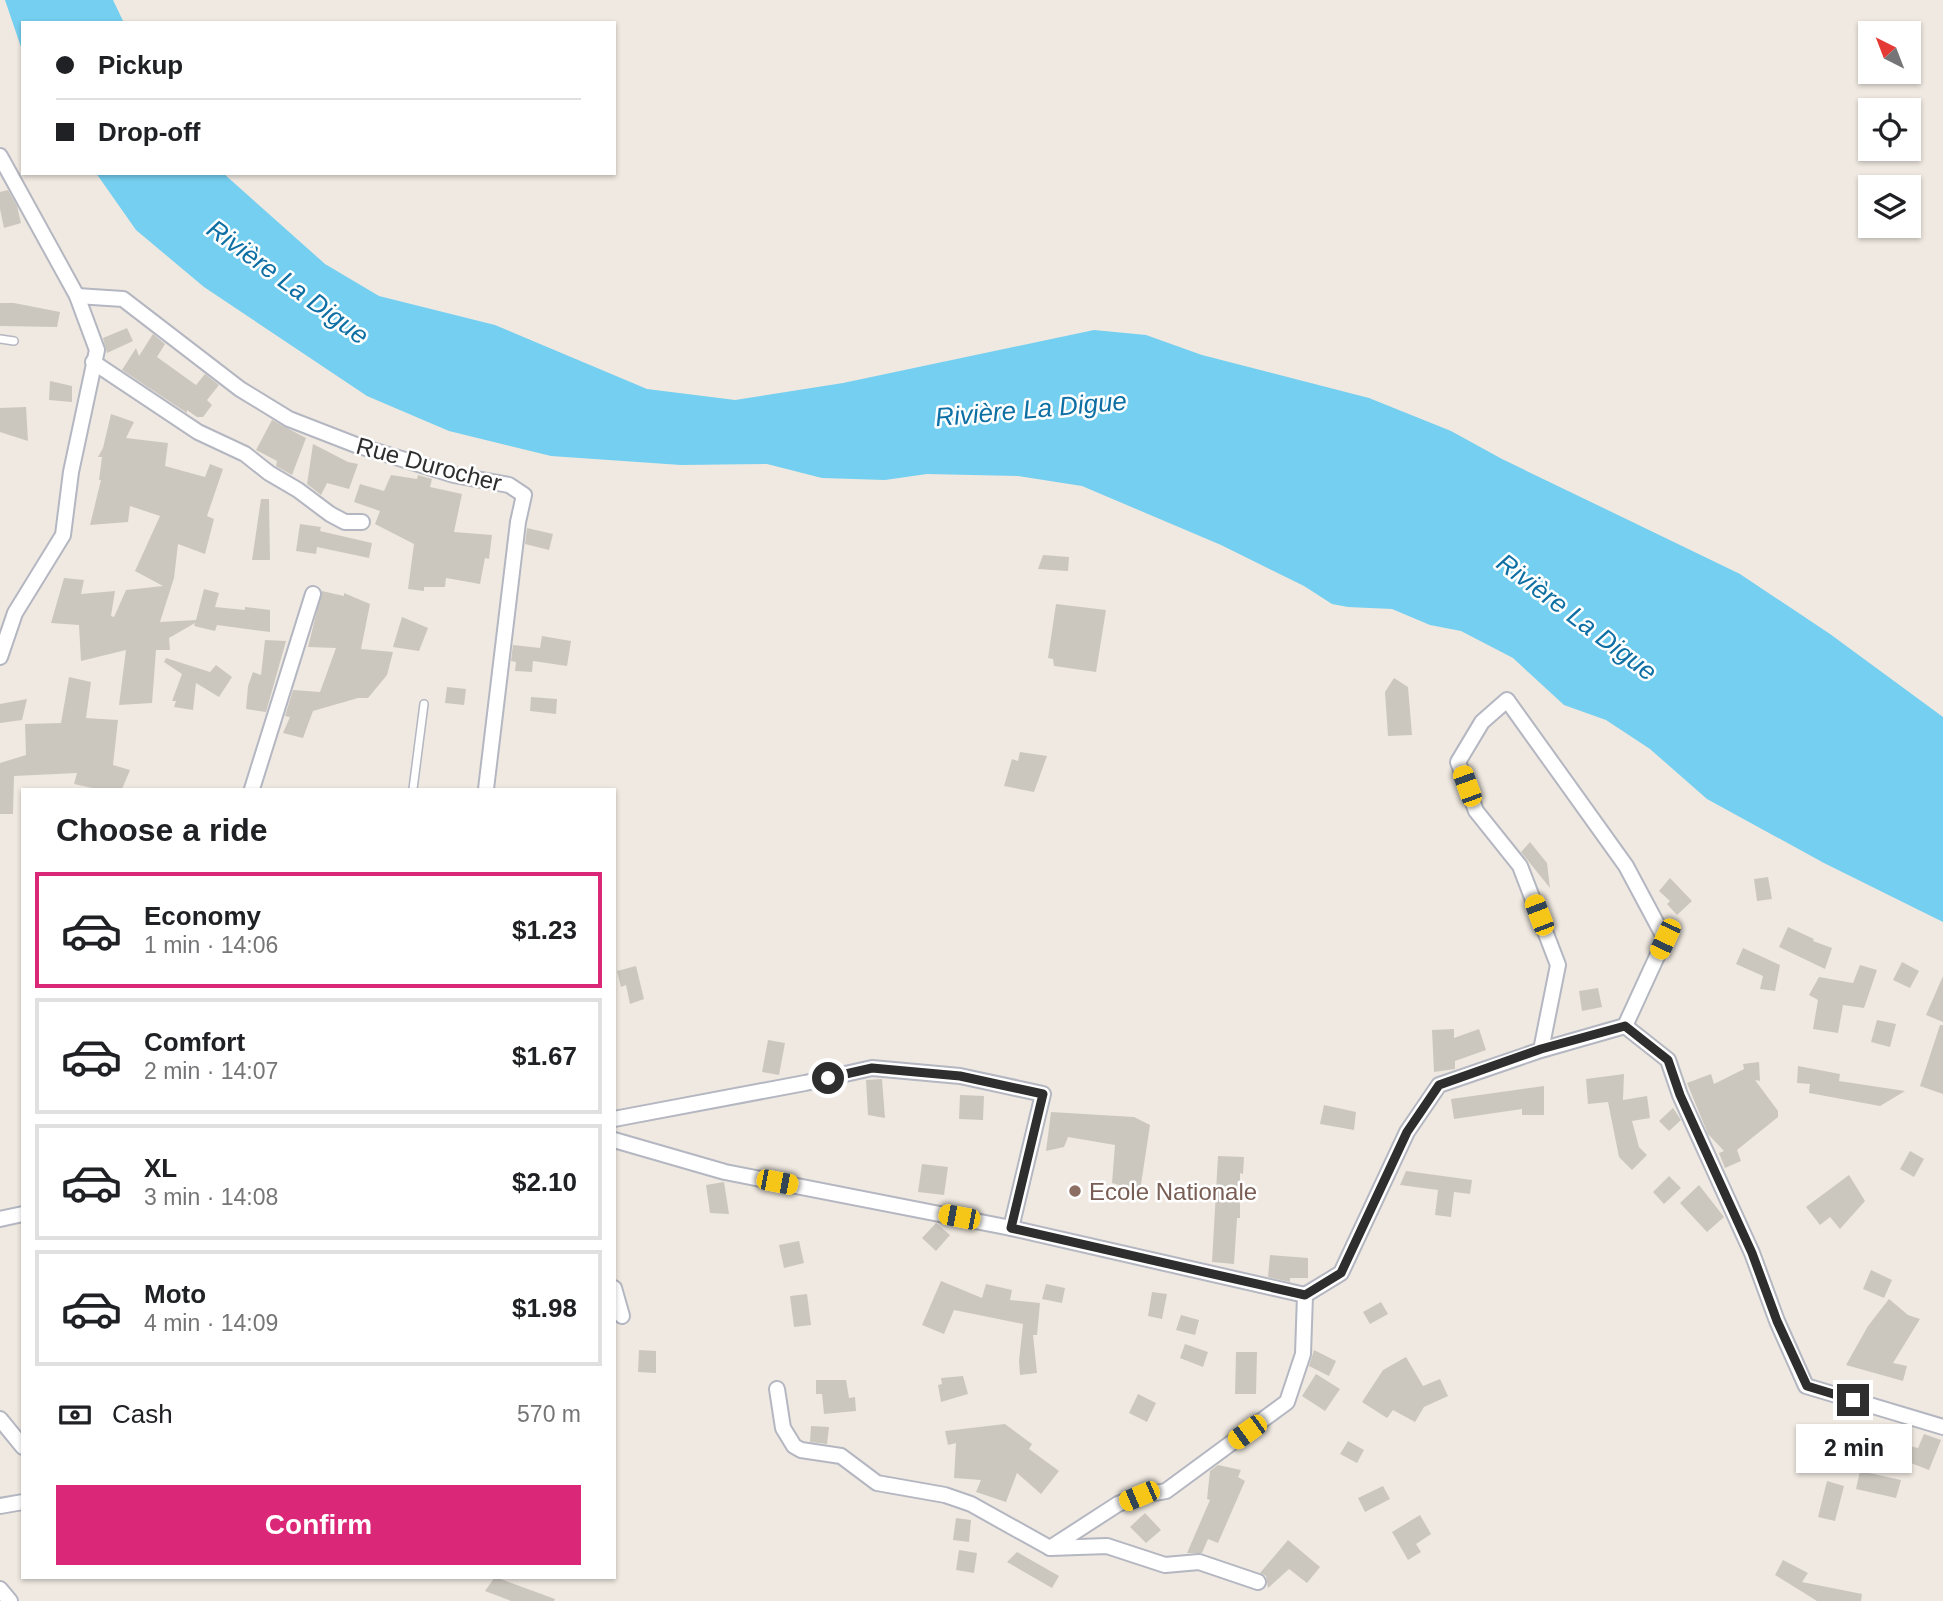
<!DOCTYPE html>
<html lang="en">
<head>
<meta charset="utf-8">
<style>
  body { margin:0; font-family:Arial,sans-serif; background:#f2f2f2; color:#202124; height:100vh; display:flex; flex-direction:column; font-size:26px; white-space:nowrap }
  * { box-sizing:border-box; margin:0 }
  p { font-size:23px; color:#757577 }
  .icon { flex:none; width:38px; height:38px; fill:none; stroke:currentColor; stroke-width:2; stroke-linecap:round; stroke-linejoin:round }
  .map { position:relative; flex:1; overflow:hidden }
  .side { position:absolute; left:21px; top:788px; width:595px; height:791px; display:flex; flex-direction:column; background:#fff; border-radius:0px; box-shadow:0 2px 5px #0004 }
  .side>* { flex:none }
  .banner { position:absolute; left:21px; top:21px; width:595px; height:154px; border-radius:0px; box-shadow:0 2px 5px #0004; display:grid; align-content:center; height:154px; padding:0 35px; background:#fff }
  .needle { width:46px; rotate:318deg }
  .fabs { position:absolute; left:1858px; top:21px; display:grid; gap:14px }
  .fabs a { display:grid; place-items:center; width:63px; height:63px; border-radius:0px; background:#fff; box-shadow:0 2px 5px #0004; font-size:35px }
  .end { position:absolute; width:32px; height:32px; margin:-16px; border:9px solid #2e2e2e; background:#fff; box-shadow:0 0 0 4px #fff }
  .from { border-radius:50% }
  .bubble { position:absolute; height:49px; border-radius:0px; background:#fff; box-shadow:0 2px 5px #0004; font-size:23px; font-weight:700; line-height:49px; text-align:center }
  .car { position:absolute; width:21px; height:42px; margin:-21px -10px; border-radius:9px; box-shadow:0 0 5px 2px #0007; background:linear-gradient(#f5c518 24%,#345 0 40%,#f5c518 0 76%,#345 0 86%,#f5c518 0) }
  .banner b { display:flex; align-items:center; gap:24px; height:66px; font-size:26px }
  .banner b+b { border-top:2px solid #e0e0e0 }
  .banner i { width:18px; height:18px; background:#202124 }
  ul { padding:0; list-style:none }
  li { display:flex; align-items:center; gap:21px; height:116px; margin:0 14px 10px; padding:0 21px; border:4px solid #e0e0e0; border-radius:0px }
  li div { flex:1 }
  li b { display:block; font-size:26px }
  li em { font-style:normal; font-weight:700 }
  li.active { border-color:#db2777 }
  li>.icon { width:63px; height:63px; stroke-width:1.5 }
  h2 { padding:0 35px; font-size:32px; line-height:84px }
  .pay { display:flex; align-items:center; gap:18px; height:77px; padding:0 35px; font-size:26px }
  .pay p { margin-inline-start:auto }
  .primary-button { display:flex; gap:14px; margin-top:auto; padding:14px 35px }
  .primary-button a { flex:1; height:80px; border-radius:0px; background:#db2777; color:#fff; font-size:28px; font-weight:700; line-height:80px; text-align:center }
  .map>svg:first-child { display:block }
  .water { fill:#75cff0 }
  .building { fill:#cbc7bf }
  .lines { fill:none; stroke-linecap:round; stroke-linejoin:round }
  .lane-casing { stroke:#b4b7c1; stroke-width:10 }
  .street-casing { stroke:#b4b7c1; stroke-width:18 }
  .lane { stroke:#fff; stroke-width:7 }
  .street { stroke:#fff; stroke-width:14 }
  .route { stroke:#2e2e2e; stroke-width:9 }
  .education-dot { fill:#8d6e63; stroke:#fff; stroke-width:2.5 }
  .labels { text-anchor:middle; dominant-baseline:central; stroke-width:5; stroke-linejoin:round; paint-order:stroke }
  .street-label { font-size:24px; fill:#2e2e2e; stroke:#fff }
  .education-label { font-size:24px; fill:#785e54; stroke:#fff; text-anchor:start }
  .water-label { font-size:26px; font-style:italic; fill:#0d6fa3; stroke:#fff }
</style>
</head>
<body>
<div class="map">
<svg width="1943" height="1601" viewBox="0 0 1943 1601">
  <rect width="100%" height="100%" fill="#efe9e1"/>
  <g class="water">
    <polygon points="5,0 113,0 124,23 23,23 23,53"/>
    <polygon points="96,173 223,173 325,264 379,296 495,325 647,389 735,400 843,383 1094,330 1146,335 1202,355 1369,398 1451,431 1502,459 1740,574 1830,634 1943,717 1943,922 1824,863 1707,799 1650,749 1606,720 1564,705 1513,658 1461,631 1430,625 1392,609 1348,607 1332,604 1304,586 1221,545 1082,486 1018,476 927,474 885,480 822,478 767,464 681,465 551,456 449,431 367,396 204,287 136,230"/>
  </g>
  <g class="building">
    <polygon points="8,190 17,206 21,223 4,228 0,209 0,192"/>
    <polygon points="0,303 14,303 60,312 57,327 0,326"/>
    <polygon points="127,328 133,341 107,353 103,338"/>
    <polygon points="153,334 165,344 157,357 196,385 205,374 219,385 207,400 212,405 203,417 197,417 187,410 187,413 122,370 136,348 139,356"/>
    <polygon points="50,381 72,386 72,402 49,400"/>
    <polygon points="26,407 28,441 0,432 0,408"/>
    <polygon points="111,414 134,422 126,438 168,443 165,466 205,477 210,464 223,469 207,516 214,519 205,554 178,544 174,578 160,622 196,620 204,589 219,593 215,607 245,610 245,607 270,610 270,632 217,625 215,631 194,626 195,623 169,638 170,650 156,650 152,703 119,705 126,650 81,661 79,625 51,623 64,578 84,580 81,594 115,591 111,616 114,617 126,590 163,586 135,571 160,516 130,506 128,522 90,525 101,480 99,480 102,457 98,457 103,448"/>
    <polygon points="272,420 306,438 292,475 276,466 277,461 256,450"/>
    <polygon points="313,444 348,462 358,464 349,489 327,483 321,495 307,484"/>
    <polygon points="391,475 417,479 418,475 432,479 430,487 462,494 454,532 492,535 489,559 485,558 480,584 446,578 445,587 424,587 424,591 408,589 414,544 375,524 380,511 354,502 360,484 384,491"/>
    <polygon points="261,499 269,499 270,560 252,560"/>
    <polygon points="300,524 321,527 320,531 372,543 369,558 317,547 316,554 296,551"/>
    <polygon points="527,528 553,534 549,550 525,544"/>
    <polygon points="1043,555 1069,557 1068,571 1038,569"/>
    <polygon points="322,591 344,596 344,593 370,604 361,649 393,652 387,675 368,698 358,698 313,711 303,738 283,733 290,717 285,716 293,690 320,692 336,648 308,647"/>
    <polygon points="1056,604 1106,610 1096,672 1054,666 1053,659 1048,658"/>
    <polygon points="402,617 428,628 419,651 393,647"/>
    <polygon points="542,636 571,641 567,666 533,661 532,672 515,671 516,662 511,661 513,645 540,648"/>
    <polygon points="265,640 286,641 266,712 246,709 248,686 253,672 261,675"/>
    <polygon points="166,658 210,672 216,665 232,677 219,697 196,683 193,710 174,707 176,701 172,701 182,674 164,662"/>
    <polygon points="69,677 91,682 86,718 118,720 113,765 130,770 122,789 97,789 74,784 77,773 14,776 13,814 0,814 0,763 26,755 25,724 61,723"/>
    <polygon points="1394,678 1408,687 1412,735 1388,736 1385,692"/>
    <polygon points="447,687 466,689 464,705 445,703"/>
    <polygon points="531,697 557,699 556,714 530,711"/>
    <polygon points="27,699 22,720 0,723 0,704"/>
    <polygon points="1020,752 1047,756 1034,792 1004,786 1012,759 1018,761"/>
    <polygon points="1530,842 1547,863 1550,888 1521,852"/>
    <polygon points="1768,877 1772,899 1757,901 1754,879"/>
    <polygon points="1670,878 1692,901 1677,915 1667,904 1670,901 1659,891"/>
    <polygon points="1788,927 1814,939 1813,941 1832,948 1825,969 1779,947"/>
    <polygon points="1743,948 1780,965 1775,991 1760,989 1763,976 1736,964"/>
    <polygon points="1902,962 1919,971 1910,988 1893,980"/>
    <polygon points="1860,965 1877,970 1864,1008 1843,1005 1838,1033 1813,1029 1818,1000 1809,995 1819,977 1853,983"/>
    <polygon points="636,966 644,999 630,1004 626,985 621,987 617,971"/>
    <polygon points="1943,976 1943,1022 1926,1015"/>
    <polygon points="1598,988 1602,1007 1582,1011 1579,991"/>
    <polygon points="1877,1020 1896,1024 1890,1047 1871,1042"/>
    <polygon points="1940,1025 1943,1025 1943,1094 1920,1086"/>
    <polygon points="1454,1029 1454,1038 1479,1029 1486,1050 1455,1061 1455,1069 1434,1072 1432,1030"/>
    <polygon points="768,1040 785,1043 779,1075 762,1072"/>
    <polygon points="1759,1062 1760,1081 1755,1080 1778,1111 1778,1117 1737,1150 1741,1161 1725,1168 1719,1153 1724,1151 1708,1134 1687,1083 1711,1074 1714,1084 1744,1069 1743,1064"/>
    <polygon points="1798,1066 1840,1074 1839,1081 1905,1091 1880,1106 1809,1093 1810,1084 1797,1083"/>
    <polygon points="1624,1074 1623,1100 1647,1096 1650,1118 1632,1121 1639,1147 1647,1155 1632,1170 1619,1157 1608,1102 1588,1104 1586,1079"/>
    <polygon points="882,1079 885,1118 868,1115 866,1080"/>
    <polygon points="1544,1086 1544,1115 1522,1115 1522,1109 1454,1119 1451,1099"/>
    <polygon points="960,1095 984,1096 983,1120 959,1119"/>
    <polygon points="1324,1105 1356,1112 1354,1130 1320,1124"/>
    <polygon points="1673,1108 1681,1120 1669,1131 1659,1121"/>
    <polygon points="1051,1112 1134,1117 1150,1125 1140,1191 1112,1183 1115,1145 1068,1137 1064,1147 1046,1151"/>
    <polygon points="1910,1151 1924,1159 1914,1177 1900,1169"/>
    <polygon points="1218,1156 1244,1157 1243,1174 1240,1173 1240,1218 1237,1218 1234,1264 1212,1262"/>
    <polygon points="922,1164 948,1167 944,1195 918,1192"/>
    <polygon points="1406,1171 1472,1180 1470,1194 1454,1192 1451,1217 1435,1215 1438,1190 1400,1185"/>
    <polygon points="1849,1175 1865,1201 1840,1229 1830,1217 1820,1225 1806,1207"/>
    <polygon points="1669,1176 1681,1188 1664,1204 1653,1192"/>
    <polygon points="724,1182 729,1214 710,1213 706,1185"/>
    <polygon points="1699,1185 1724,1217 1707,1232 1680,1203"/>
    <polygon points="936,1223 950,1235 936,1251 922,1238"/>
    <polygon points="799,1241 804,1263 784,1268 779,1245"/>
    <polygon points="1270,1255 1308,1258 1308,1278 1290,1278 1290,1282 1268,1277"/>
    <polygon points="1871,1270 1892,1280 1884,1298 1863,1289"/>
    <polygon points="941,1281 982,1298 986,1284 1012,1290 1010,1300 1040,1303 1037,1335 1033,1335 1037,1373 1020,1375 1019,1361 1023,1324 954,1310 944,1334 922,1325"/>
    <polygon points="1046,1284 1065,1288 1062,1303 1042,1299"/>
    <polygon points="1152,1292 1167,1294 1162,1319 1148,1316"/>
    <polygon points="807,1294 811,1325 794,1327 790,1296"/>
    <polygon points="1889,1299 1908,1315 1920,1319 1893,1363 1907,1366 1903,1381 1846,1365 1868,1326"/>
    <polygon points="1381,1302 1388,1314 1370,1324 1363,1312"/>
    <polygon points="1181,1315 1199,1320 1195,1335 1176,1330"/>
    <polygon points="1185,1344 1208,1352 1203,1367 1180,1358"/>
    <polygon points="639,1350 656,1351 656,1373 638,1372"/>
    <polygon points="1314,1350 1336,1361 1329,1376 1309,1366"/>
    <polygon points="1236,1352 1257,1352 1256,1394 1235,1394"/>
    <polygon points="1406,1357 1423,1386 1440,1379 1448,1396 1424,1407 1415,1422 1393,1410 1387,1418 1362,1402 1383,1370"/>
    <polygon points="1316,1374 1340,1389 1325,1411 1302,1396"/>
    <polygon points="963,1376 968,1394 941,1402 938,1385 942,1384 941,1378"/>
    <polygon points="816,1380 846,1380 849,1398 855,1397 856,1411 824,1414 822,1394 816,1394"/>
    <polygon points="1138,1394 1156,1403 1147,1422 1129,1413"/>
    <polygon points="1005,1424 1032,1444 1029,1449 1059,1471 1041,1494 1017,1473 1006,1502 976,1492 981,1480 954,1478 956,1443 948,1445 945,1431"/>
    <polygon points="811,1426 829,1427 827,1444 810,1442"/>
    <polygon points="1924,1434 1941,1440 1929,1470 1895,1457 1898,1443 1918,1448"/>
    <polygon points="1348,1441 1364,1450 1357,1463 1340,1454"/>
    <polygon points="1218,1465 1241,1470 1238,1477 1245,1481 1218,1543 1208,1539 1202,1553 1187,1553 1210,1500 1207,1499 1210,1471"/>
    <polygon points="1860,1471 1901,1480 1896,1498 1856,1489"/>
    <polygon points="1827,1481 1844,1486 1835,1521 1818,1517"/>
    <polygon points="1383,1486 1390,1499 1365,1512 1358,1498"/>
    <polygon points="1145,1513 1161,1530 1146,1543 1130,1527"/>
    <polygon points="1420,1515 1431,1534 1416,1544 1421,1552 1408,1560 1392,1532"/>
    <polygon points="956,1518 971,1520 969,1542 953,1540"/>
    <polygon points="1288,1540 1320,1567 1307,1583 1289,1569 1268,1588 1266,1576 1260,1573"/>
    <polygon points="959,1550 977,1553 974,1573 956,1570"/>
    <polygon points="1017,1552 1059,1576 1052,1588 1007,1562"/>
    <polygon points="1783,1560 1808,1573 1802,1582 1862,1594 1861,1601 1817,1601 1775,1575"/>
    <polygon points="495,1577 555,1599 554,1601 511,1601 485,1591"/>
  </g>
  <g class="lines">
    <g class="lane-casing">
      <g id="lane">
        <polyline points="0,339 14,341"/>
        <polyline points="413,789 424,704"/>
      </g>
    </g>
    <g class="street-casing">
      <g id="street">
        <polyline points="0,156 77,296 97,350 71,472 63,535 15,613 0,657"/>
        <polyline points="77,296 123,299 240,389 289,419 356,445 454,475 509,485 524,495 518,522 486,789"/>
        <polyline points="93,362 198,432 245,454 269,473 298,490 330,514 345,522 362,522"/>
        <polyline points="252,789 313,594"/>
        <polyline points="1625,1026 1668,1060 1680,1095 1752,1253 1777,1321 1806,1386 1943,1427"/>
        <polyline points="614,1119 805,1083 872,1068 960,1076 1043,1094 1011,1228"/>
        <polyline points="614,1140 725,1172 1011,1228 1305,1295 1341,1273 1407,1132 1439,1085 1541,1050 1558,965 1520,866 1476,811 1458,762 1482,722 1507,700 1626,866 1665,939 1625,1026 1541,1050"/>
        <polyline points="0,1219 23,1214"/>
        <polyline points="614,1288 622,1316"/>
        <polyline points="777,1389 783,1428 794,1446 801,1450 841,1456 877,1483 945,1495 971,1504 1050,1548 1107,1546 1165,1565 1199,1562 1258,1582"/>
        <polyline points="0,1419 23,1447"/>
        <polyline points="0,1506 23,1502"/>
        <polyline points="1050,1548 1118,1504 1139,1496 1166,1491 1287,1402 1303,1354 1305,1295"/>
        <polyline points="0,1589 10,1601"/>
      </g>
    </g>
    <use href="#lane" class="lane"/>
    <use href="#street" class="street"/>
  </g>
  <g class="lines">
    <polyline class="route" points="828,1078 872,1068 960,1076 1043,1094 1011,1228 1305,1295 1341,1273 1407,1132 1439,1085 1541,1049 1625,1026 1668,1060 1680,1095 1752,1253 1777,1321 1807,1386 1853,1400"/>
  </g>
  <circle class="education-dot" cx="1075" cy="1191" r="7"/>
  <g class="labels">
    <g class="street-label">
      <text transform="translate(429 464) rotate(15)">Rue Durocher</text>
    </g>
    <g class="education-label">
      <text x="1089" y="1191">Ecole Nationale</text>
    </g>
    <g class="water-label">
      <text transform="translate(288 282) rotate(36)">Rivière La Digue</text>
      <text transform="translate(1031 409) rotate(-5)">Rivière La Digue</text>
      <text transform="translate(1577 617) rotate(37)">Rivière La Digue</text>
    </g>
  </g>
</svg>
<div class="fabs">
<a><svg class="needle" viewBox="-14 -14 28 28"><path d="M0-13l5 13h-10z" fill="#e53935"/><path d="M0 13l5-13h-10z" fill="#757577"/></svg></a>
<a><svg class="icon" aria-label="locate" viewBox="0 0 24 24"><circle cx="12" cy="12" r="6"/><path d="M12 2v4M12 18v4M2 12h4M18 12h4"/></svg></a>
<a><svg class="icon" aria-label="layers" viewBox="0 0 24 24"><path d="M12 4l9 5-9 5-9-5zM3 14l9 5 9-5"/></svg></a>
</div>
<i class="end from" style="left:828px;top:1078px"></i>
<i class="end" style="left:1853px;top:1400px"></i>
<div class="bubble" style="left:1796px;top:1424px;width:116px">2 min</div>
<i class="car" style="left:1467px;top:786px;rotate:340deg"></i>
<i class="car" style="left:1539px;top:915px;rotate:339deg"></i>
<i class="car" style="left:1665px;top:939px;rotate:205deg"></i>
<i class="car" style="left:777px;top:1182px;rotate:101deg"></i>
<i class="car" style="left:959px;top:1217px;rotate:281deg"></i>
<i class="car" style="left:1247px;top:1432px;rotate:234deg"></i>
<i class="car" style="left:1139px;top:1496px;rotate:247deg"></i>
<div class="banner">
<b><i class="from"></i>Pickup</b>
<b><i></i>Drop-off</b>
</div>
<section class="side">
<h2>Choose a ride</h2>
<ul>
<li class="active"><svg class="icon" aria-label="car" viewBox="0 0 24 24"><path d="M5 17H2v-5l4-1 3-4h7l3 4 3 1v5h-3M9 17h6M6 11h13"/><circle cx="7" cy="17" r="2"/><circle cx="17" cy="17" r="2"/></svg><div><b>Economy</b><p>1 min · 14:06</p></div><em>$1.23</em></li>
<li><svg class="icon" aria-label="car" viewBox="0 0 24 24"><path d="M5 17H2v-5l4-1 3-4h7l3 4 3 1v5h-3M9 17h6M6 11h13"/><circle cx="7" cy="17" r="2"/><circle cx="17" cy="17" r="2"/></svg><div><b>Comfort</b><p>2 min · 14:07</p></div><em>$1.67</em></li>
<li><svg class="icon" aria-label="car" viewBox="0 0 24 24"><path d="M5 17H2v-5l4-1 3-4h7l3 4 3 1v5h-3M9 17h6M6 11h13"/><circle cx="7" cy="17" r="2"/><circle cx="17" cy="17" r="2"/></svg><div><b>XL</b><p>3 min · 14:08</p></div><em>$2.10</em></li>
<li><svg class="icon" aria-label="car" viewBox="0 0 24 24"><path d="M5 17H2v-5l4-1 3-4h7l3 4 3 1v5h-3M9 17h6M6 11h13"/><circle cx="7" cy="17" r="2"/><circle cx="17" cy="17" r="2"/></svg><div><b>Moto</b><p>4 min · 14:09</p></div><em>$1.98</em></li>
</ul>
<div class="pay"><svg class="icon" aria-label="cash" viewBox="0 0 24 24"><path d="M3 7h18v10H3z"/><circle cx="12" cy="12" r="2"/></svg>Cash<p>570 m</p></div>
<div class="primary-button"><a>Confirm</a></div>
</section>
</div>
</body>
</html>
